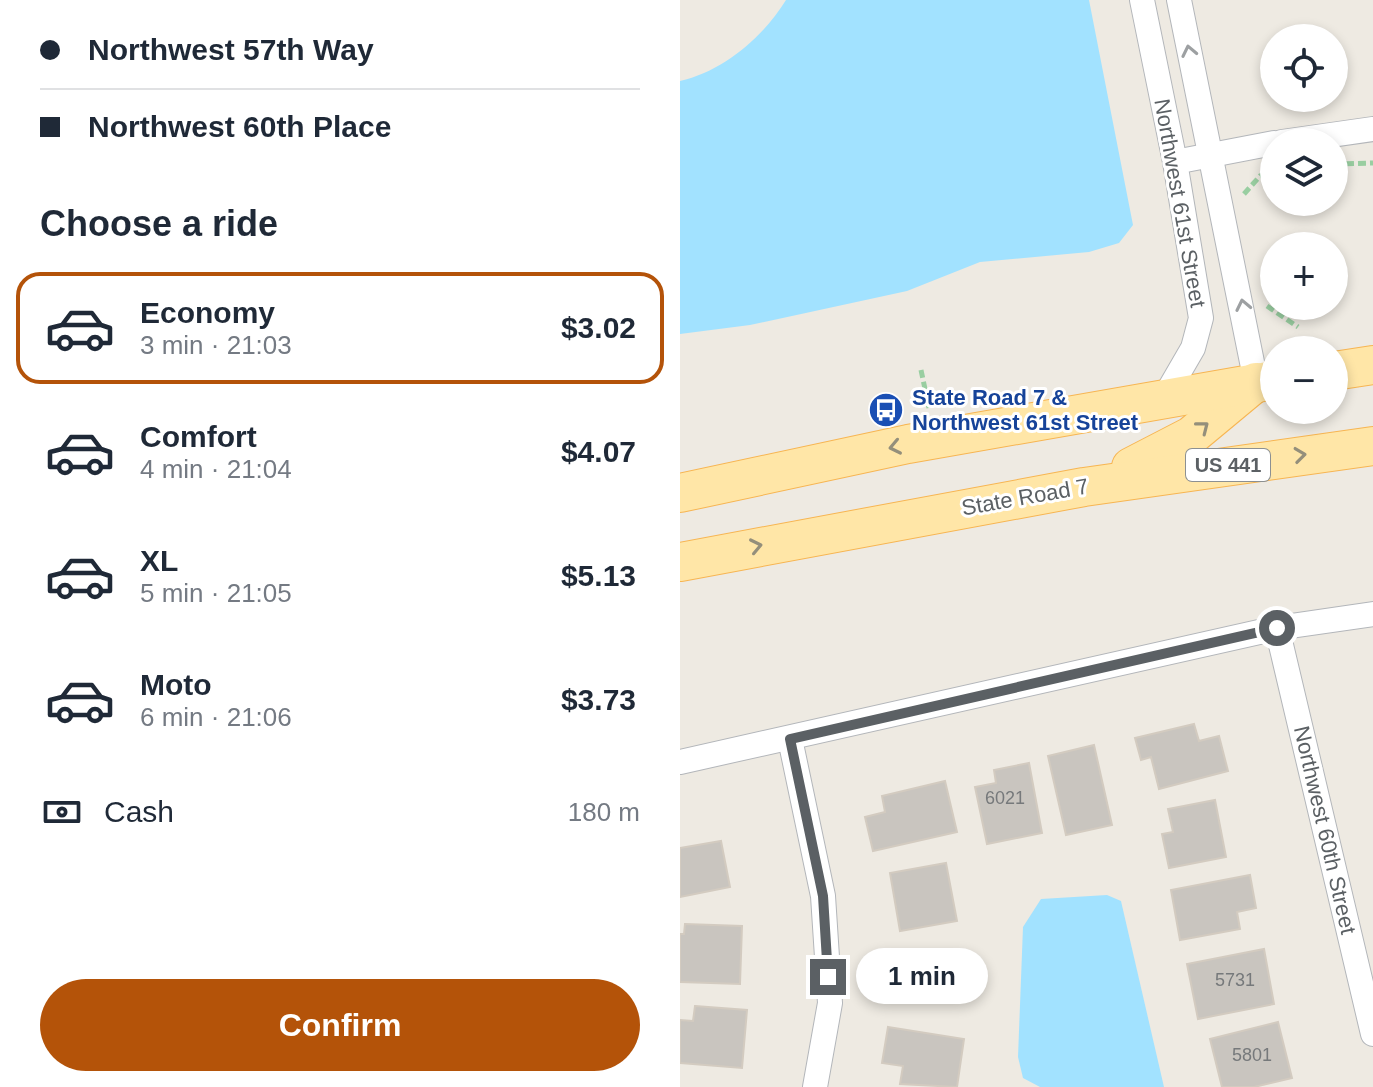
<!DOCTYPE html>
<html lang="en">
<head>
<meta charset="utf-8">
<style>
  body { margin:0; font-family:Helvetica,sans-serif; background:#f6f6f7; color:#1f2937; height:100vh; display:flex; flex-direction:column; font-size:30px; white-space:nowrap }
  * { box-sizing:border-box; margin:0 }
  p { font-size:26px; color:#747a83 }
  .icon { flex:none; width:44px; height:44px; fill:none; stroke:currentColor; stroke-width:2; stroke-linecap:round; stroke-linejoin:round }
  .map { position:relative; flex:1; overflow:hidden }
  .side { display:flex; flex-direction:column; background:#fff; width:680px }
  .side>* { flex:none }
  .banner { display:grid; align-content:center; height:176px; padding:0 40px; background:#fff }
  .tools { position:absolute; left:580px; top:24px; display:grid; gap:16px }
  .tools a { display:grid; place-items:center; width:88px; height:88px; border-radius:50%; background:#fff; box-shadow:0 4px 12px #0003; font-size:40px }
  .end { position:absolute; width:36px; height:36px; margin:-18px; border:10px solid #5b6064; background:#fff; box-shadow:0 0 0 4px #fff }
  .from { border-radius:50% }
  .bubble { position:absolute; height:56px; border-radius:28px; background:#fff; box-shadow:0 4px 12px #0003; font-size:26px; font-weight:800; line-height:56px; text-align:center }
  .banner b { display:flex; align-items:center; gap:28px; height:76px; font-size:30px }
  .banner b+b { border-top:2px solid #e0e1e3 }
  .banner i { width:20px; height:20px; background:#1f2937 }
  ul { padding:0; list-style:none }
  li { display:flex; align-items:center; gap:24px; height:112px; margin:0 16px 12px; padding:0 24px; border:4px solid transparent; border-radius:24px }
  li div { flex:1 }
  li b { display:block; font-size:30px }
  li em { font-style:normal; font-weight:800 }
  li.current { border-color:#b45309 }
  li>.icon { width:72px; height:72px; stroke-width:1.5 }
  h2 { padding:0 40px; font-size:36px; line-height:96px }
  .pay { display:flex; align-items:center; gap:20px; height:88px; padding:0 40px; font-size:30px }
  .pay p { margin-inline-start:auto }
  .cta { display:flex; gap:16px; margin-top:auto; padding:16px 40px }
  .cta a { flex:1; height:92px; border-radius:48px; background:#b45309; color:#fff; font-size:32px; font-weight:800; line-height:92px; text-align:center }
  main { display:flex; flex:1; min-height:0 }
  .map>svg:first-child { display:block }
  .water { fill:#a2e2ff }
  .building { fill:#c9c5bf; stroke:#d3cbc0; stroke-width:2 }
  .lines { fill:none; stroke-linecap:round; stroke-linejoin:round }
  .minor-casing { stroke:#b3b6ba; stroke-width:26 }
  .primary-casing { stroke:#f7b552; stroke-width:40 }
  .path { stroke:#99cea1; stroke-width:5; stroke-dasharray:8 4; stroke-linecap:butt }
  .minor { stroke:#fff; stroke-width:24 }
  .primary { stroke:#ffe6a7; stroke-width:38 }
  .oneway { stroke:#9da0a2 }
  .oneway2 { stroke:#948f7b }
  .route { stroke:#5b6064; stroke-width:10 }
  .labels { text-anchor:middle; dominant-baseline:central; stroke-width:6; stroke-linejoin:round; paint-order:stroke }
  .number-label { font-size:18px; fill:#76797b }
  .shield { fill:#fff; stroke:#8c9092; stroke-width:2 }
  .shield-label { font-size:20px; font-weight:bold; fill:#5b6064 }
  .street-label { font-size:22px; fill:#5b6064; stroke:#fff }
  .transit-label { font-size:22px; font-weight:bold; fill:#164399; stroke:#fff; text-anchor:start }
</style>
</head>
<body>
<main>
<section class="side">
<div class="banner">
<b><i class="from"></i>Northwest 57th Way</b>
<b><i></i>Northwest 60th Place</b>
</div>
<h2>Choose a ride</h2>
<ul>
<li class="current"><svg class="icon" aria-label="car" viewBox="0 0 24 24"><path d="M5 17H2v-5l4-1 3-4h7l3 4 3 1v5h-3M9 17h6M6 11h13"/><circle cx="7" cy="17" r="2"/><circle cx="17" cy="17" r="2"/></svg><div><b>Economy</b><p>3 min · 21:03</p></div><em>$3.02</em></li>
<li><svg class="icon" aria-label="car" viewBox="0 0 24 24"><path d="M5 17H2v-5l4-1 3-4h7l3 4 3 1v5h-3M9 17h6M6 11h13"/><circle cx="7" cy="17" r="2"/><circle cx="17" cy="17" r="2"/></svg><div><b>Comfort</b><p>4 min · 21:04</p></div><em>$4.07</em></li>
<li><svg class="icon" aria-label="car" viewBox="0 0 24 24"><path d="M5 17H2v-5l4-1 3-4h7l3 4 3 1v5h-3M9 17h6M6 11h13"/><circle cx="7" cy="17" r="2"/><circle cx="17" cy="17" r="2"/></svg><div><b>XL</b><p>5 min · 21:05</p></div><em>$5.13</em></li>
<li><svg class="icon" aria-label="car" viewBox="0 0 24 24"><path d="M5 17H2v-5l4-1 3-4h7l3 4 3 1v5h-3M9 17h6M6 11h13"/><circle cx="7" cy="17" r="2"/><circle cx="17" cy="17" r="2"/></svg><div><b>Moto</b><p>6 min · 21:06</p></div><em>$3.73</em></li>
</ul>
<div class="pay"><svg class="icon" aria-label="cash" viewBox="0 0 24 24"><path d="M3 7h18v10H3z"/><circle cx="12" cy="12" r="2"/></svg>Cash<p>180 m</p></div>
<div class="cta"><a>Confirm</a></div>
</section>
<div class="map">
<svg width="693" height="1087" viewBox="0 0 693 1087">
  <rect width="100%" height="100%" fill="#eeeae2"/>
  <g class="water">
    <path d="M 106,0 L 409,0 L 453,225 L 439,243 L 409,252 L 300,262 L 227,291 L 70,325 L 0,334 L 0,81 C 44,71 83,37 106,0 Z"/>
    <polygon points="427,895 441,901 484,1087 360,1087 343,1078 338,1057 343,927 361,899"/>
  </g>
  <g class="building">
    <polygon points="514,724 519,741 539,736 548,771 479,789 471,757 461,760 455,738"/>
    <polygon points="414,745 432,825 386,835 368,756"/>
    <polygon points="349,763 362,833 307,844 295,787 316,783 314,770"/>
    <polygon points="265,781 277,832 193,851 185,817 205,812 202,796"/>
    <polygon points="535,800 546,857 489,868 482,834 493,832 488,809"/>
    <polygon points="41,841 50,887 0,897 0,848"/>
    <polygon points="266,863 277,921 220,931 210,873"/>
    <polygon points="570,875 576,908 557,912 560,929 500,940 491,890"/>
    <polygon points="5,924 62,926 60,984 0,982 0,934 4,934"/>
    <polygon points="229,949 280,949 281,1002 209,1003 208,966 229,965"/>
    <polygon points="584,949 594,1004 518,1019 507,964"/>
    <polygon points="15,1006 67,1010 62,1068 0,1063 0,1020 13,1021"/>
    <polygon points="598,1022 612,1078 574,1087 542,1087 530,1039"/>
    <polygon points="208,1027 284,1039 277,1087 220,1084 223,1066 202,1063"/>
  </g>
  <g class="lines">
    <g class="minor-casing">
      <g id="minor">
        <polyline points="462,0 495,162 521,318 513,348 484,398"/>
        <polyline points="499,0 576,382"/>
        <polyline points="602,142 693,129"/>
        <polyline points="495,162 594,143"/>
        <polyline points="597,628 693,1034"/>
        <polyline points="110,739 143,896 150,1003 135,1087"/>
        <polyline points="0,762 597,628 693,614"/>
      </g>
    </g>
    <g class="primary-casing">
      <g id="primary">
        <polyline points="654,371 693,365"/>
        <polyline points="451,467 511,436 576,382"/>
        <polyline points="0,493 228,444 594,380"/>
        <polyline points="0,562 404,487 693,446"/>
      </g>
    </g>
    <g class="path">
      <polyline points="654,164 693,163"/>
      <polyline points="564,194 580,176 594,172"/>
      <polyline points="587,306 618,327"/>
      <polyline points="241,370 249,408"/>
    </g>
    <use href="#minor" class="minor"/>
    <use href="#primary" class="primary"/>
  </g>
  <defs><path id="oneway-chevron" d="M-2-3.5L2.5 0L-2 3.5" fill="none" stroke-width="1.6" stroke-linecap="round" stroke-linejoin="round" transform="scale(2)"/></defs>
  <g class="oneway">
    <use href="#oneway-chevron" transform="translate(509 51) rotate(-102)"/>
    <use href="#oneway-chevron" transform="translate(563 305) rotate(-102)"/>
  </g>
  <g class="oneway2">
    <use href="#oneway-chevron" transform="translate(523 427) rotate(-38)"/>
    <use href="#oneway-chevron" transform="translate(215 447) rotate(168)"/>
    <use href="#oneway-chevron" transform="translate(620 455) rotate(-7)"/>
    <use href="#oneway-chevron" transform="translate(76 546) rotate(-12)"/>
  </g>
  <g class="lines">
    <polyline class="route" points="148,977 143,896 110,739 597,628"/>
  </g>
  <defs>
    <g id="bus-disc" transform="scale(1.8)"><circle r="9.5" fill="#1a4fb4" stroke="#fff"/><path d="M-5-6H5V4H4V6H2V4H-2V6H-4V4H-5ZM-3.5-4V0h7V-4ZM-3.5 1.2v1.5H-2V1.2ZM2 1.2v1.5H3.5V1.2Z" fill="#fff"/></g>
  </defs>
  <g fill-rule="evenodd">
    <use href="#bus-disc" x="206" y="410"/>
  </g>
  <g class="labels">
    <g class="number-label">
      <text x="325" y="798">6021</text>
      <text x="555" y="980">5731</text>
      <text x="572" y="1055">5801</text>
    </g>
    <rect class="shield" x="506" y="449" width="84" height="32" rx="6"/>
    <g class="shield-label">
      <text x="548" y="465">US 441</text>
    </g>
    <g class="street-label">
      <text transform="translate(500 203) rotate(80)">Northwest 61st Street</text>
      <text transform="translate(345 497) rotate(-10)">State Road 7</text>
      <text transform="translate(645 830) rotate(77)">Northwest 60th Street</text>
    </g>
    <g class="transit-label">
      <text x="232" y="397">State Road 7 &amp;<tspan x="232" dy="25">Northwest 61st Street</tspan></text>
    </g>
  </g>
</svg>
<div class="tools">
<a><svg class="icon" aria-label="locate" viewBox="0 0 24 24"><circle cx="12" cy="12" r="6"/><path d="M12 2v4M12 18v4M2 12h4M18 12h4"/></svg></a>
<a><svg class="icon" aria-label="layers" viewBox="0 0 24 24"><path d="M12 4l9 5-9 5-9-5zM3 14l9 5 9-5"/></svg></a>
<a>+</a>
<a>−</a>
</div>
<i class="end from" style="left:597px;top:628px"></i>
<i class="end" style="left:148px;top:977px"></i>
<div class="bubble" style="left:176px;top:948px;width:132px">1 min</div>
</div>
</main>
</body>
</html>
